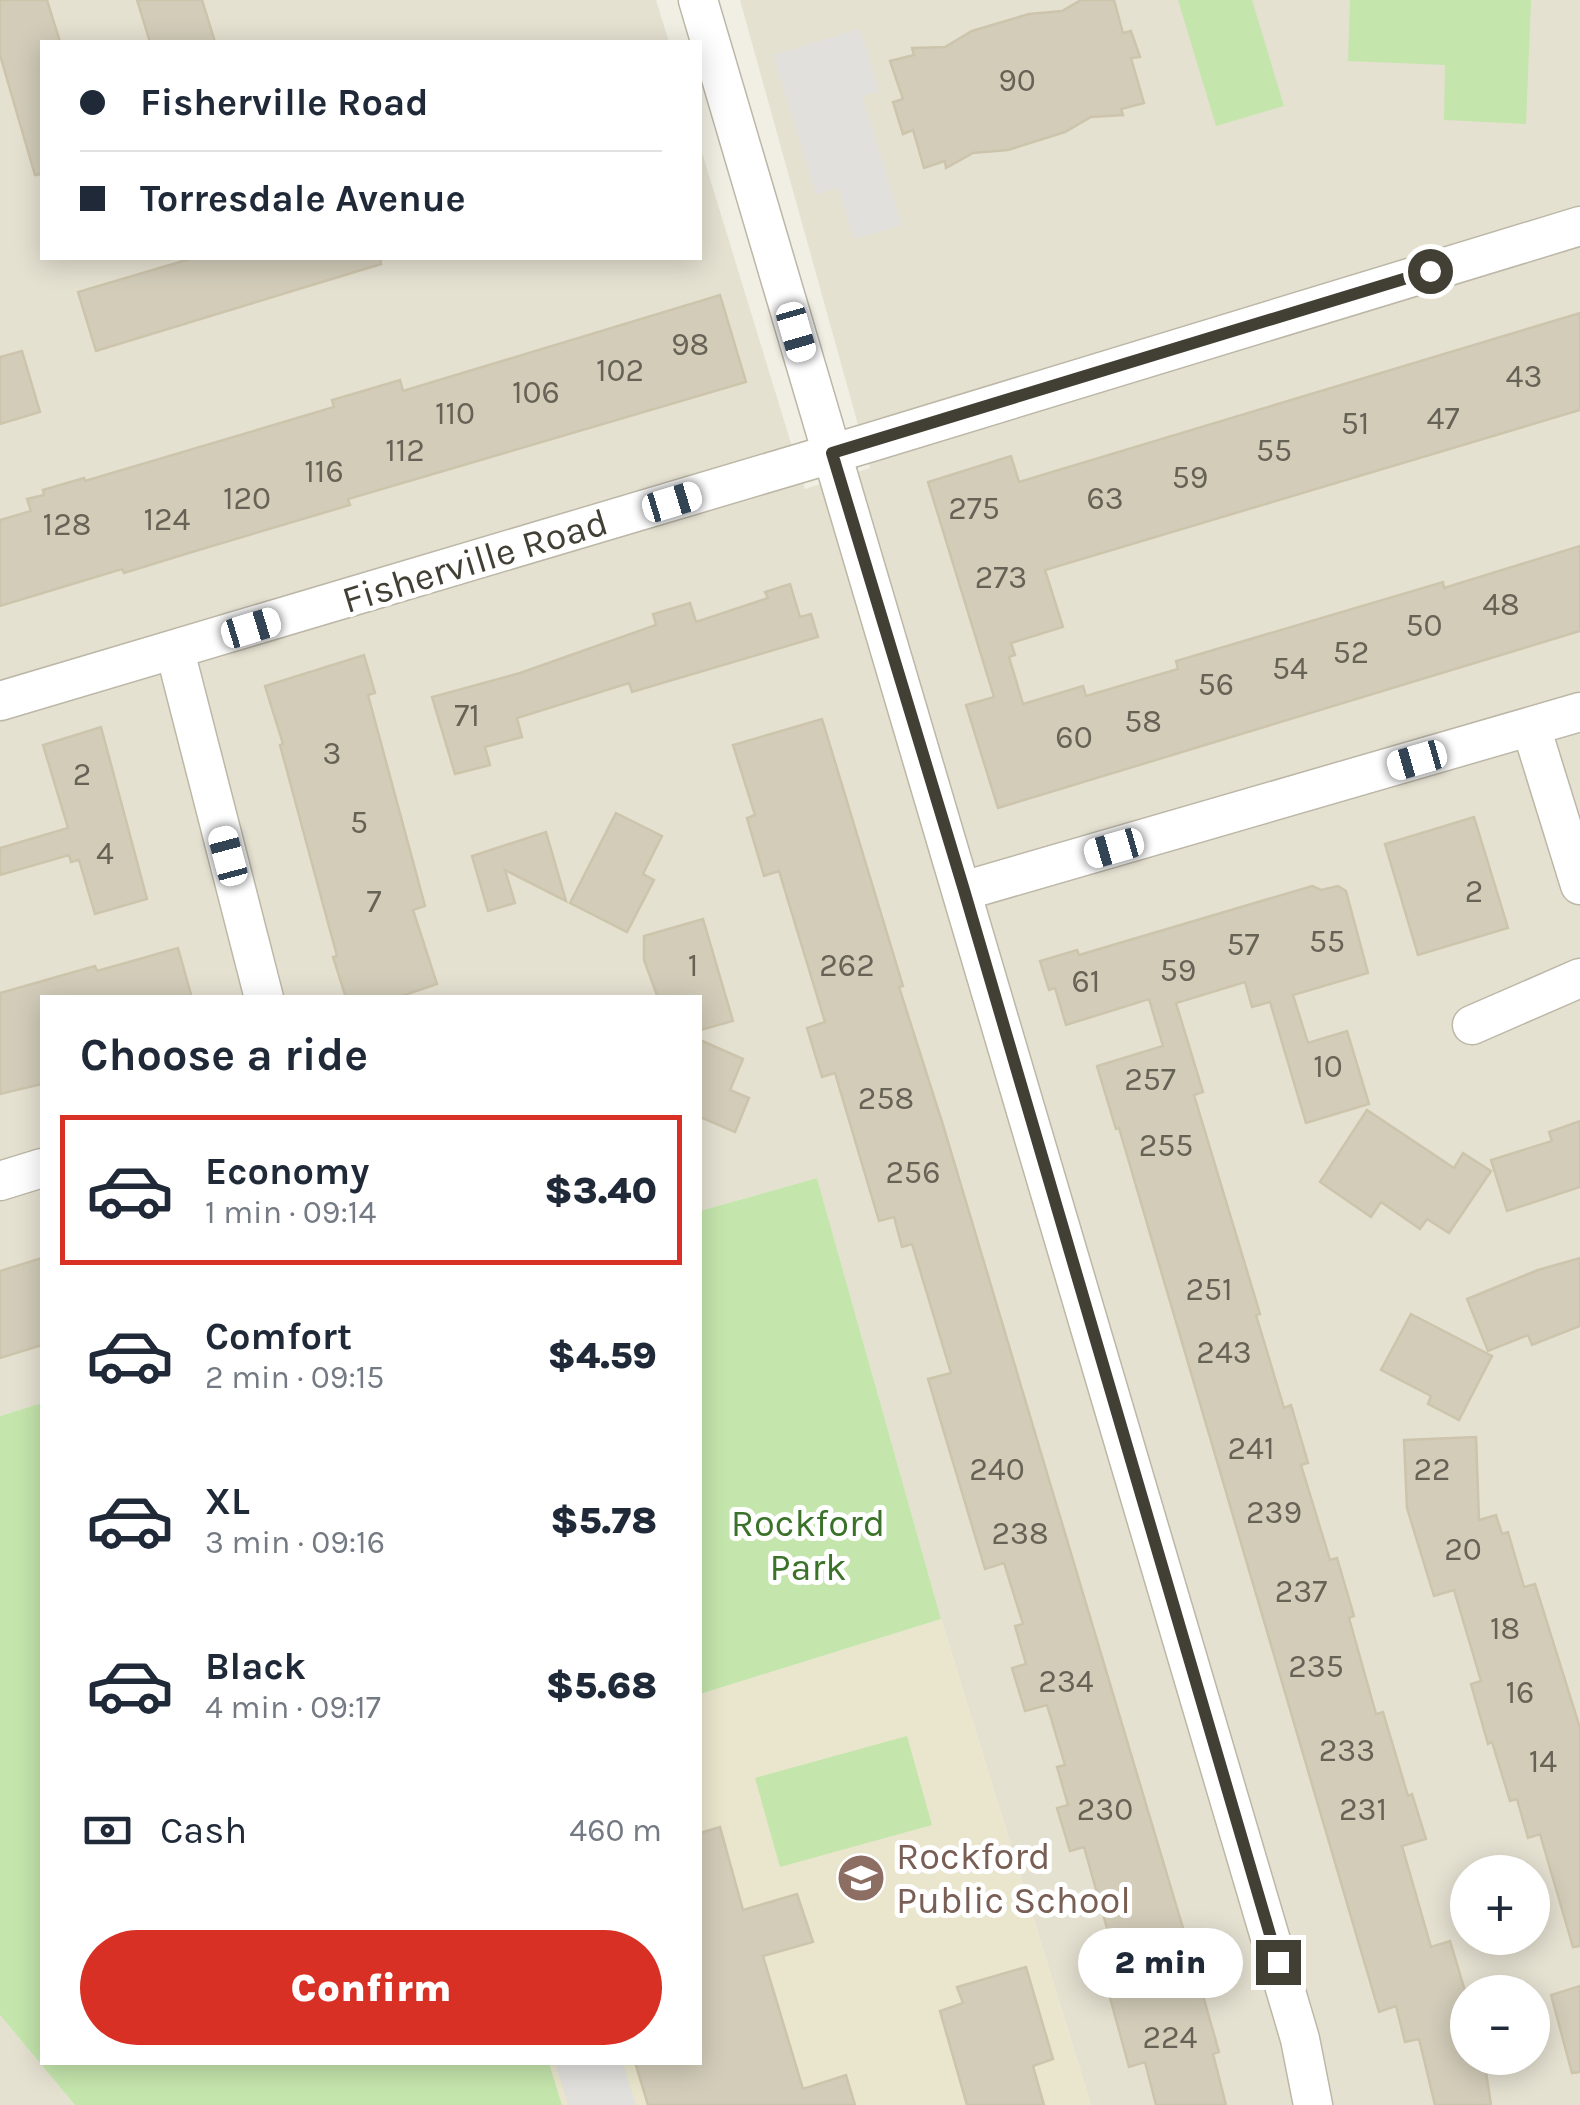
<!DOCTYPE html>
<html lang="en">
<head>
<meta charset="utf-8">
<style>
  body { margin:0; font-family:Karla,sans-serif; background:#f6f6f7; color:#1f2937; height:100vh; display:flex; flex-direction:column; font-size:38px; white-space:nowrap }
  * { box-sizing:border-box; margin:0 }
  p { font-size:32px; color:#747a83 }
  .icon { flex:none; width:55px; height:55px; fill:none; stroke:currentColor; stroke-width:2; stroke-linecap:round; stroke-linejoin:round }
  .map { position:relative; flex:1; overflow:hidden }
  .sheet { position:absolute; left:40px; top:995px; width:662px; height:1070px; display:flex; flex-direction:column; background:#fff; border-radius:0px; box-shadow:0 5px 25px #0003 }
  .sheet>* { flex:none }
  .hud { position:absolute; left:40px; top:40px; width:662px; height:220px; border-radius:0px; box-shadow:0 5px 25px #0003; display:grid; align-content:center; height:220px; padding:0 40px; background:#fff }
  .fabs { position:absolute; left:1450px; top:1855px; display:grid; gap:20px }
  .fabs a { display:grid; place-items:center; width:100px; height:100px; border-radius:50%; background:#fff; box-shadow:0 5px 25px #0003; font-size:50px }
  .end { position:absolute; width:45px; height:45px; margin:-22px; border:12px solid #423f34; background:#fff; box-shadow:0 0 0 5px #fff }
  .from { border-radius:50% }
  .bubble { position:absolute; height:70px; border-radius:35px; background:#fff; box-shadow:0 5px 25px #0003; font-size:32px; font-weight:800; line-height:70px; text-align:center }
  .car { position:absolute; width:30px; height:60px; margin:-30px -15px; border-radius:12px; box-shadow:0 0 8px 2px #0007; background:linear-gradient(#fff 24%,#345 0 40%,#fff 0 76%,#345 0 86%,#fff 0) }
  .hud b { display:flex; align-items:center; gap:35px; height:95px; font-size:38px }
  .hud b+b { border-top:2px solid #e0e1e3 }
  .hud i { width:25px; height:25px; background:#1f2937 }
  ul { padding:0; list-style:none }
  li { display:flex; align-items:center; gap:30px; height:150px; margin:0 20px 15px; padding:0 20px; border:5px solid transparent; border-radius:0px }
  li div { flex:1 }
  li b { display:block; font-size:38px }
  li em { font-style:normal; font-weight:800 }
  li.active { border-color:#d93025 }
  li>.icon { width:90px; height:90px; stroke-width:1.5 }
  h2 { padding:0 40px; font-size:45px; line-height:120px }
  .pay { display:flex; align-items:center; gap:25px; height:110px; padding:0 40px; font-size:38px }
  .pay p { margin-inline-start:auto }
  .action { display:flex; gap:20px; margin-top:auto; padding:20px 40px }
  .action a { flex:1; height:115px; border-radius:60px; background:#d93025; color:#fff; font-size:40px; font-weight:800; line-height:115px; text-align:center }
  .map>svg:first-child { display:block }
  .residential { fill:#e5e1d1; fill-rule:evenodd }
  .education { fill:#eae6cd }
  .green { fill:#c4e5ac }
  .parking { fill:#e1e0dc }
  .building { fill:#d2ccb9; stroke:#cdc4ac; stroke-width:2.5 }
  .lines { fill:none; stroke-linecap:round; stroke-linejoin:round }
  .minor-casing { stroke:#bcb7a6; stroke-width:41 }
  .minor { stroke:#fff; stroke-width:38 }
  .route { stroke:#423f34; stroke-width:12 }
  .labels { text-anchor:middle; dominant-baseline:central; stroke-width:10; stroke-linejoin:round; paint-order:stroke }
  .number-label { font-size:32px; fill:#666255 }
  .street-label { font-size:38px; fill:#423f34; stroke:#fff }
  .park-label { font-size:38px; fill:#3b7229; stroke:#fff }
  .education-label { font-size:38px; fill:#785e54; stroke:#fff; text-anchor:start }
</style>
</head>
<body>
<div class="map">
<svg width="1580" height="2105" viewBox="0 0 1580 2105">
  <rect width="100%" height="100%" fill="#f1efe3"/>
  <g class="residential">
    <path d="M 0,0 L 656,0 L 669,42 L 42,42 L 42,258 L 700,258 L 700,146 L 805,489 L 870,468 L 740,0 L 1580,0 L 1580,2105 L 1091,2105 L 941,1619 L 817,1178 L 700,1211 L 700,998 L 42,998 L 42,1403 L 0,1416 ZM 1468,1872 L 1532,1872 L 1532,1938 L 1468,1938 ZM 1468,1992 L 1532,1992 L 1532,2058 L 1468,2058 Z"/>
    <polygon points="0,2015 75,2105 0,2105"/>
  </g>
  <polygon class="education" points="941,1619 1091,2105 562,2105 549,2063 700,2062 700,1694"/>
  <g class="green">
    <polygon points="1178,0 1252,0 1284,106 1216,126"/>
    <polygon points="1350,0 1531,0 1526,124 1444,120 1445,65 1348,61"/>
    <polygon points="817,1178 941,1619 700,1694 700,1211"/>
    <polygon points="42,1403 42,2062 549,2063 562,2105 75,2105 0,2015 0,1416"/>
    <polygon points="907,1736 932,1825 780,1867 755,1778"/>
  </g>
  <g class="parking">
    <polygon points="860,29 879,91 862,96 902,225 854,239 838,188 816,194 773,55"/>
    <polygon points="555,2063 623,2063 636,2105 568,2105"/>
  </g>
  <g class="building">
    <polygon points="0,0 47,0 60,42 42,42 42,174 35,175 0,55"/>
    <polygon points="137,0 202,0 215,42 150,42"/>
    <polygon points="1081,0 1114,0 1123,33 1131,31 1140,57 1131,58 1144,103 1121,109 1123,115 1091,117 1065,132 1008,150 973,153 946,168 945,161 924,168 913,130 903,134 893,102 903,99 890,61 914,55 912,48 945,47 972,31 1029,14 1062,11"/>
    <polygon points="193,258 380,258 381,264 96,351 78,292"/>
    <polygon points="720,295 746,382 348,499 350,505 192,552 124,573 122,569 0,606 0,520 31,511 27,499 44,495 43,490 84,478 85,481 334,407 332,400 400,380 403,391"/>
    <polygon points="1580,313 1580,410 1045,570 1063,627 1011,643 1015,655 1009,657 1023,704 1083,686 1086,696 1178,669 1176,661 1443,582 1444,588 1580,546 1580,631 998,808 966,705 994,697 928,482 1011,456 1019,482"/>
    <polygon points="22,351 40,412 0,424 0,357"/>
    <polygon points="790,584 800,617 811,614 818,637 632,692 629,683 517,718 522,737 485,747 490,765 455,774 432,697 520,673 656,625 653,614 690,603 696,622 768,598 765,592"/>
    <polygon points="364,655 375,693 368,695 425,906 413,910 437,984 396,998 346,998 333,957 337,956 280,745 283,744 265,686"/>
    <polygon points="822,719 903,986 899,987 943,1125 1200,1985 1219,2052 1213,2054 1226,2105 1156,2105 1145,2062 1129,2067 1097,1950 1112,1946 1084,1847 1070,1851 1057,1808 1068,1805 1057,1767 1065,1765 1047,1705 1025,1711 1012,1668 1026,1664 1015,1626 1023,1624 1004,1563 985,1569 928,1379 951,1373 912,1244 902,1247 894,1217 879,1221 835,1073 822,1077 807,1028 825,1022 779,871 764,876 747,818 755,815 733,745"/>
    <polygon points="101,727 147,899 95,914 79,860 71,862 69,855 0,875 0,848 68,828 43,745"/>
    <polygon points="616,813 662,836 643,874 654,880 627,932 570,903"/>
    <polygon points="1474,817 1508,928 1418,955 1385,844"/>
    <polygon points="546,832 566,901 505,870 515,903 488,911 472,856"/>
    <polygon points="1312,886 1321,890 1338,886 1346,891 1368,973 1293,995 1308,1043 1347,1031 1369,1104 1306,1123 1270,1002 1252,1007 1245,982 1176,1003 1203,1092 1194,1095 1260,1314 1256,1315 1284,1408 1291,1405 1308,1463 1301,1465 1330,1560 1337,1558 1354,1616 1349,1618 1376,1714 1383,1712 1408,1796 1412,1794 1426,1839 1402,1846 1431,1947 1450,1941 1468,2001 1468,2058 1484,2058 1491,2105 1435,2105 1419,2039 1405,2042 1396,2006 1379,2012 1119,1128 1116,1129 1097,1066 1163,1046 1149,999 1066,1025 1055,988 1049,990 1040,961 1077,950 1079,955"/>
    <polygon points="703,919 733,1021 700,1030 700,998 658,998 644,960 644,936"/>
    <polygon points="178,948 192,998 42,998 42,1084 0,1094 0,993 95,966 97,971"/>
    <polygon points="700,1040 743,1059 730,1090 749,1098 735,1132 700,1117"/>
    <polygon points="1367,1110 1454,1168 1463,1153 1491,1171 1449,1233 1427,1219 1420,1229 1381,1202 1371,1217 1320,1182"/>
    <polygon points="1580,1121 1580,1187 1507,1211 1491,1160 1552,1141 1549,1132"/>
    <polygon points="42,1258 42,1345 0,1358 0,1271"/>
    <polygon points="1580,1258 1580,1326 1532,1345 1528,1335 1488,1351 1467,1299 1538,1270"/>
    <polygon points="1411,1314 1492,1356 1459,1420 1428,1404 1431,1396 1381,1370"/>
    <polygon points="1476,1437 1479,1520 1496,1515 1502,1534 1508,1532 1524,1587 1535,1584 1580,1728 1580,1946 1573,1947 1540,1834 1528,1838 1517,1799 1510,1801 1492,1742 1488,1744 1471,1684 1481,1681 1454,1590 1434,1596 1407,1508 1404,1440"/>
    <polygon points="720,1827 743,1910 797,1894 813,1942 763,1956 803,2089 846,2075 855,2105 648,2105 635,2062 700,2062 700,1833"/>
    <polygon points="1026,1967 1053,2059 1033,2066 1044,2105 967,2105 940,2011 963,2003 957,1987"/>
    <polygon points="1580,1986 1580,2072 1572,2073 1551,1995"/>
  </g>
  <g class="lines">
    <g class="minor-casing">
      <g id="minor">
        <polyline points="698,0 1300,2039 1313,2105"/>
        <polyline points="175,651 264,998"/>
        <polyline points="0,701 868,443 1580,226"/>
        <polyline points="1531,727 1580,885"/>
        <polyline points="963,891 1580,712"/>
        <polyline points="1472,1025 1580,978"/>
        <polyline points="0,1181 42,1168"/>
      </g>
    </g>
    <use href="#minor" class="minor"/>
  </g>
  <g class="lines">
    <polyline class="route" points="1278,1962 964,890 832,453 1430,271"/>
  </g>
  <defs>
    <g id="school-disc" transform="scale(2.5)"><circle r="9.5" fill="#8d6e63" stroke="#fff"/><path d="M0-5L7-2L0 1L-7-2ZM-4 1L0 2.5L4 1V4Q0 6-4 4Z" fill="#fff"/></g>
  </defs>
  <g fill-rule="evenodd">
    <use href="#school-disc" x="861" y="1878"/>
  </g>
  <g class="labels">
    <g class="number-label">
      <text x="1017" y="80">90</text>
      <text x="690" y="344">98</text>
      <text x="620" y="370">102</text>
      <text x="1524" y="376">43</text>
      <text x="536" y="392">106</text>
      <text x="455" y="413">110</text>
      <text x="1443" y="418">47</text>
      <text x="1355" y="423">51</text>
      <text x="405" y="450">112</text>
      <text x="1274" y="450">55</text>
      <text x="324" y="471">116</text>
      <text x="1190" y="477">59</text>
      <text x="247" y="498">120</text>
      <text x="1105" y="498">63</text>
      <text x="974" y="508">275</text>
      <text x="167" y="519">124</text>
      <text x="67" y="524">128</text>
      <text x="1001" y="577">273</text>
      <text x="1501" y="604">48</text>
      <text x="1424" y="625">50</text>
      <text x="1351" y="652">52</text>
      <text x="1290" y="668">54</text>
      <text x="1216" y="684">56</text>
      <text x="467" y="715">71</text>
      <text x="1143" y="721">58</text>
      <text x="1074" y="737">60</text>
      <text x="332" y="753">3</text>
      <text x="82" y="774">2</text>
      <text x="359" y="822">5</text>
      <text x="105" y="853">4</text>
      <text x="1474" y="891">2</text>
      <text x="374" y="901">7</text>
      <text x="1327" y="941">55</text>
      <text x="1243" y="944">57</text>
      <text x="693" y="965">1</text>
      <text x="847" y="965">262</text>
      <text x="1178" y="970">59</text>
      <text x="1086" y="981">61</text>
      <text x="1328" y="1066">10</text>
      <text x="1150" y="1079">257</text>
      <text x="886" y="1098">258</text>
      <text x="1166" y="1145">255</text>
      <text x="913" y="1172">256</text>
      <text x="1209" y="1289">251</text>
      <text x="1224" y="1352">243</text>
      <text x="1251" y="1448">241</text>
      <text x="997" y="1469">240</text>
      <text x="1432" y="1469">22</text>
      <text x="1274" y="1512">239</text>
      <text x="1020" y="1533">238</text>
      <text x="1463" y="1549">20</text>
      <text x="1301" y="1591">237</text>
      <text x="1505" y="1628">18</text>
      <text x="1316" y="1666">235</text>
      <text x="1066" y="1681">234</text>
      <text x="1520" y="1692">16</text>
      <text x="1347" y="1750">233</text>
      <text x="1543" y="1761">14</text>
      <text x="1105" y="1809">230</text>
      <text x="1363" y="1809">231</text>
      <text x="1170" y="2037">224</text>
    </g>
    <g class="street-label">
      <text transform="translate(475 561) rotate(-17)">Fisherville Road</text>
    </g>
    <g class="park-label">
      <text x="808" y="1523">Rockford<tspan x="808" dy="44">Park</tspan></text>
    </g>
    <g class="education-label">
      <text x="896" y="1856">Rockford<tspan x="896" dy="44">Public School</tspan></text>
    </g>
  </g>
</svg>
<div class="fabs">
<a>+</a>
<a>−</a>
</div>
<i class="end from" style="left:1430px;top:271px"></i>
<i class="end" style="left:1278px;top:1962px"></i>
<div class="bubble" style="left:1078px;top:1928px;width:165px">2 min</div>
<i class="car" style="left:796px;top:332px;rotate:164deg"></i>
<i class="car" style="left:672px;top:502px;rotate:73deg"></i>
<i class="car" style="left:251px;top:628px;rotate:73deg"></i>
<i class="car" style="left:1417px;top:760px;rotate:254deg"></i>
<i class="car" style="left:1114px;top:848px;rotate:254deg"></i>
<i class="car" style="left:228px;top:856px;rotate:345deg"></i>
<div class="hud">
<b><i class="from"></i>Fisherville Road</b>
<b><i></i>Torresdale Avenue</b>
</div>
<section class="sheet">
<h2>Choose a ride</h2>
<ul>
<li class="active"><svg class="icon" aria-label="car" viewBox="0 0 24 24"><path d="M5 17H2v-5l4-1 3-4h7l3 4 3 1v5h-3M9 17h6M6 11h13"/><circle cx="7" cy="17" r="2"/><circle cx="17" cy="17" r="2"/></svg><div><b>Economy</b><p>1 min · 09:14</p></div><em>$3.40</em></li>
<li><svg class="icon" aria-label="car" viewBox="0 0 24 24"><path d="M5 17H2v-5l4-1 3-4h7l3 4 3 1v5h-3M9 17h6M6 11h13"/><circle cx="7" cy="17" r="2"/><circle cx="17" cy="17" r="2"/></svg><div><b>Comfort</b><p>2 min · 09:15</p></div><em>$4.59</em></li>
<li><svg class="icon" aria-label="car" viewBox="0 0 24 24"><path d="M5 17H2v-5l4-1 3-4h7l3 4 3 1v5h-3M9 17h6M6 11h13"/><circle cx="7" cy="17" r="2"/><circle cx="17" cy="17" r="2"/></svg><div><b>XL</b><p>3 min · 09:16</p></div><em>$5.78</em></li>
<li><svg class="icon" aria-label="car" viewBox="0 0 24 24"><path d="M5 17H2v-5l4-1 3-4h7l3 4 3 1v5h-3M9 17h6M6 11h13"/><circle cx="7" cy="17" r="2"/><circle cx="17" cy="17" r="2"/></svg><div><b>Black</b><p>4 min · 09:17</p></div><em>$5.68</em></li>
</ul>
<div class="pay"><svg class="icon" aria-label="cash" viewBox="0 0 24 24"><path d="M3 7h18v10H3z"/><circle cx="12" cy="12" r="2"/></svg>Cash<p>460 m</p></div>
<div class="action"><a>Confirm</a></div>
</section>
</div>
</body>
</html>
